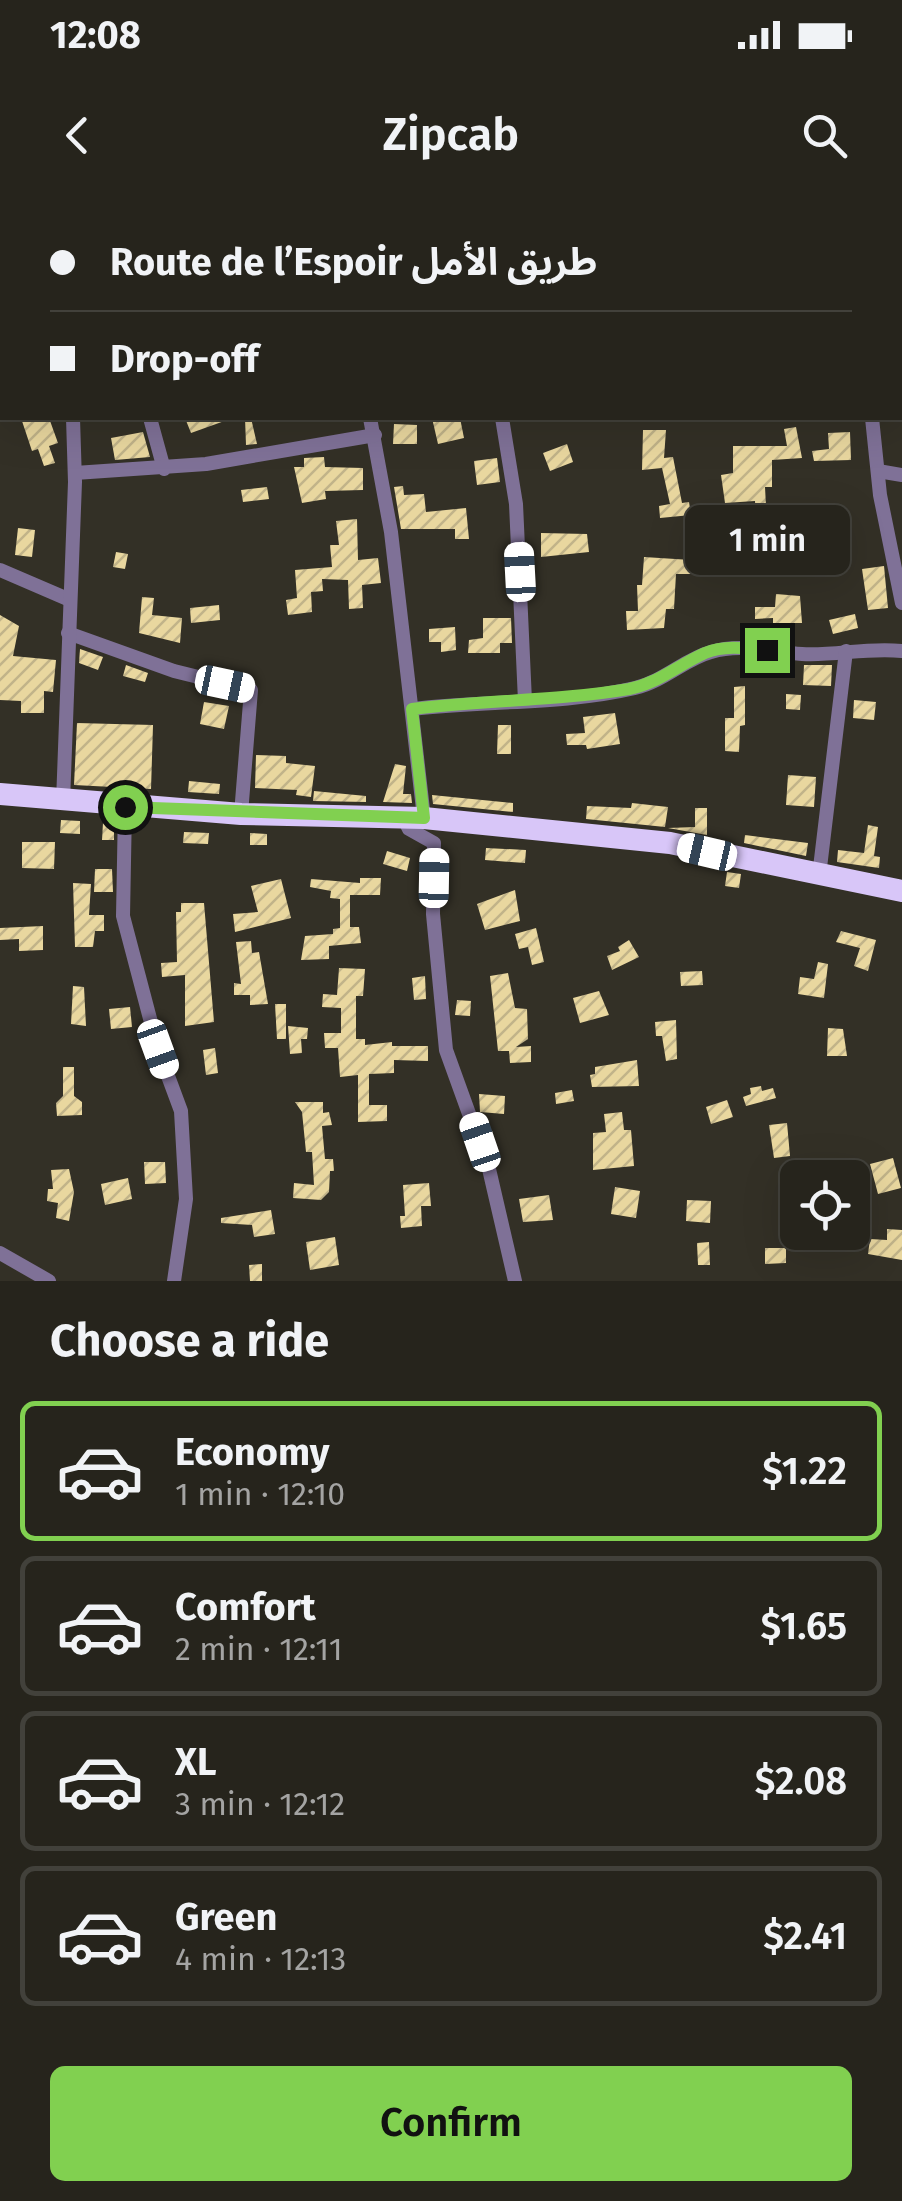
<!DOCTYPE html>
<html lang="en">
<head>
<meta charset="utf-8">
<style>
  body { margin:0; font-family:"Fira Sans","Noto Sans Arabic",sans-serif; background:#2e2c25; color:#f1f3f6; height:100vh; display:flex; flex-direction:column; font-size:38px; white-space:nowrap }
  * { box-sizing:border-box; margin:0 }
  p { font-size:32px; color:#a4a4a3 }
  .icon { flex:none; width:55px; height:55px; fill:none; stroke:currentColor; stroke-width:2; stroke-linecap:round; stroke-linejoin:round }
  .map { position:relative; height:1081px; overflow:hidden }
  .drawer { display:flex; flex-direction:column; background:#26241c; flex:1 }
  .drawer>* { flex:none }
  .top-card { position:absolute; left:0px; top:0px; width:902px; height:220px; box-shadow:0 10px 40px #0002,0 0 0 2px #42413b; display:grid; align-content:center; height:220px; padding:0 50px; background:#26241c }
  .controls { position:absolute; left:780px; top:960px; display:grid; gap:20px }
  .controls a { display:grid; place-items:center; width:90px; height:90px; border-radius:15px; background:#26241c; box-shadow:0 10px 40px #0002,0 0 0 2px #42413b; font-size:50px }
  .end { position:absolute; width:45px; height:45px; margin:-22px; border:12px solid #81d050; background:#111; box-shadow:0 0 0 5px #111 }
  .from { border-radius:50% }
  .bubble { position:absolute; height:70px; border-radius:15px; background:#26241c; box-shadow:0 10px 40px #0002,0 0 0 2px #42413b; font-size:32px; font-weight:600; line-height:70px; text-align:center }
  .car { position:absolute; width:30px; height:60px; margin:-30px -15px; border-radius:12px; box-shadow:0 0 8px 2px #0007; background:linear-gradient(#fff 24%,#345 0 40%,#fff 0 76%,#345 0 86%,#fff 0) }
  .top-card b { display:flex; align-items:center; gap:35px; height:95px; font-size:38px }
  .top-card b+b { border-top:2px solid #42413b }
  .top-card i { width:25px; height:25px; background:#f1f3f6 }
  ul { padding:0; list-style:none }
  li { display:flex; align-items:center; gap:30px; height:140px; margin:0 20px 15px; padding:0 30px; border:5px solid #42413b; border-radius:15px }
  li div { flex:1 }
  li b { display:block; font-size:38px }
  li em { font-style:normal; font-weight:600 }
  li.current { border-color:#81d050 }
  li>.icon { width:90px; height:90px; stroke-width:1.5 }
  h2 { padding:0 50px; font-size:45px; line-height:120px }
  .action { display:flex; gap:20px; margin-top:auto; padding:20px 50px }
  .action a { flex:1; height:115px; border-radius:15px; background:#81d050; color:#111; font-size:40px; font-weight:600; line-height:115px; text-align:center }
  .status { display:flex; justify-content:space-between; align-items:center; height:70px; padding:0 50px; background:#26241c; direction:ltr }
  .status svg { height:28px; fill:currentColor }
  header { display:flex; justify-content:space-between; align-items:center; height:130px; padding:0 50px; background:#26241c; font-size:45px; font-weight:600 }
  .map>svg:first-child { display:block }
  .building { fill:url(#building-hatch) }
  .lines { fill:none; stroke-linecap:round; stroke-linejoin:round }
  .minor { stroke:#7f7197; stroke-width:14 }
  .trunk { stroke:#d8c6f8; stroke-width:22 }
  .route { stroke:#81d050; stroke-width:12 }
</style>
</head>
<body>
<div class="status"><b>12:08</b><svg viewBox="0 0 49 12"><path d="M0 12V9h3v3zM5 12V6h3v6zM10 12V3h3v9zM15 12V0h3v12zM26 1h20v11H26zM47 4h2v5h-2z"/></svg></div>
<header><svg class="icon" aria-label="back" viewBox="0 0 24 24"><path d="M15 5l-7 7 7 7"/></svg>Zipcab<svg class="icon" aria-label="search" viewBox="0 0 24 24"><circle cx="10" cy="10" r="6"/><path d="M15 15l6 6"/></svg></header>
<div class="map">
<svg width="902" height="1081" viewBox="0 0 902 1081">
  <defs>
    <pattern id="building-hatch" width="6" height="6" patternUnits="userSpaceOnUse" patternTransform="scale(2.5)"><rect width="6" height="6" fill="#e9d79f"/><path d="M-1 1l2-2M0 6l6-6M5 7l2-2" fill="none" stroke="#c1b389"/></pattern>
  </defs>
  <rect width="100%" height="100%" fill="#333026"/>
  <g class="building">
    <polygon points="21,218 49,218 58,243 49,246 55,263 44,266 38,249 32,251"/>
    <polygon points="185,218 230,218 230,219 191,233"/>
    <polygon points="245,218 251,218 257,244 246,245"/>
    <polygon points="432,218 460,218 464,238 438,244"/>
    <polygon points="394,224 417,225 417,244 393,244"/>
    <polygon points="796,227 802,258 772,260 772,287 765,287 767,325 756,326 755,301 725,303 721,275 733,273 733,246 787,246 784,229"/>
    <polygon points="643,230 666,230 664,258 673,257 682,303 689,302 691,315 660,318 659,306 670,304 662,268 642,270"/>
    <polygon points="143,232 150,257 115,260 111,238"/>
    <polygon points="850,232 851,260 814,261 812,251 829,249 828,233"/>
    <polygon points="567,244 573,262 550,271 543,253"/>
    <polygon points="324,257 325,267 363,268 363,290 325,291 326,299 302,303 294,267 304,267 304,258"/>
    <polygon points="497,258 500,282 477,285 474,261"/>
    <polygon points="403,286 404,295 424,294 426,312 466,308 469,339 455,339 455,329 401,329 394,287"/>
    <polygon points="267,287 269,299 243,302 241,290"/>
    <polygon points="729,306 733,331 723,332 719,308"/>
    <polygon points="357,319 358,360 378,358 381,383 362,385 363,408 349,409 348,380 322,379 323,391 311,392 312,412 288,415 286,400 297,398 295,370 332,367 330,345 339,345 336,321"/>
    <polygon points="18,328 35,330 32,357 15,355"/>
    <polygon points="541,333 587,334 589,352 541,357"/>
    <polygon points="116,352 128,354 125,369 113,367"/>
    <polygon points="644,357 691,360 692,374 676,374 674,409 666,409 664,428 627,430 626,411 638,411 637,385 642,385"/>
    <polygon points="884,366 888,408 868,410 862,369"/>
    <polygon points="776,394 800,396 802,423 794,423 794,431 784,431 784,436 773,436 773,418 755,419 755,407 775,407"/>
    <polygon points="142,397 154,398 152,415 182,418 180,443 139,433"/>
    <polygon points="219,405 220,420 191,423 190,408"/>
    <polygon points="855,414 858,428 833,434 829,420"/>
    <polygon points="0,415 19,426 13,456 56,460 53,492 44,491 44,513 21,513 21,501 0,500"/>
    <polygon points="483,418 511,418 512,443 500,443 500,453 468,453 469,440 483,438"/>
    <polygon points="455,427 456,450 441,452 441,442 429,442 429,429"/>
    <polygon points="80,449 103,457 98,470 79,463"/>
    <polygon points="126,465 148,473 145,482 123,476"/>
    <polygon points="804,465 832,465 831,486 803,485"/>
    <polygon points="745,486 745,525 740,526 739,552 725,551 725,518 734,518 734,487"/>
    <polygon points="786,494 801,495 800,510 786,509"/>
    <polygon points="854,500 876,502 874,520 853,518"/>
    <polygon points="204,502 229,506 224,529 200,524"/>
    <polygon points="615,513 620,544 587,549 586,545 567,545 566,534 585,533 583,517"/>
    <polygon points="77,523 153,525 151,589 74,585"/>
    <polygon points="498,525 511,525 511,554 497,554"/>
    <polygon points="256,555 286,556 286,563 315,566 311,597 296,595 297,590 255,588"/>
    <polygon points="395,564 406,566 403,594 411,594 412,603 383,602"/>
    <polygon points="788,575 816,577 814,607 786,605"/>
    <polygon points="189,581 220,584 219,594 188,592"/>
    <polygon points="314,591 366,596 366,602 313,601"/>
    <polygon points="432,595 513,603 513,612 433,604"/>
    <polygon points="632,603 668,607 665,627 586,619 587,606 631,608"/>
    <polygon points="695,608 707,608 707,635 668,628 695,627"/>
    <polygon points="61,620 80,621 80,634 60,633"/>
    <polygon points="103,623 114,623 114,640 102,640"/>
    <polygon points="868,625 878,627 874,656 880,657 879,668 837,662 838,650 864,653"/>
    <polygon points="184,632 209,633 208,644 183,643"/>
    <polygon points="250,633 267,634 267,645 250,645"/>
    <polygon points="745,635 808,643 806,656 744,643"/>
    <polygon points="22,642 55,642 54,669 22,668"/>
    <polygon points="486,648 526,650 525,663 485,660"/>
    <polygon points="387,651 410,658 407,671 383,664"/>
    <polygon points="95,669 112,669 113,692 94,692"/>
    <polygon points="727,672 741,674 739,688 725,686"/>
    <polygon points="360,678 381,678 380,695 350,695 350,727 359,727 361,743 329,746 329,759 301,760 305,736 333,734 333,729 340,728 340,699 330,698 331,691 310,687 311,679 360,683"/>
    <polygon points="281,679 291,718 235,732 233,714 258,712 251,686"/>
    <polygon points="73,683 91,684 89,715 104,715 104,731 95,731 93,747 75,747"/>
    <polygon points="515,690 520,721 485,730 477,704"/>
    <polygon points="181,703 204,703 214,822 185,826 185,775 162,777 161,763 177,762 176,712 181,712"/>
    <polygon points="43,726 43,750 19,751 19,739 0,740 0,728"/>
    <polygon points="536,728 544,762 532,765 528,747 519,749 515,734"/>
    <polygon points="841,731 876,740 868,771 854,766 860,748 836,742"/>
    <polygon points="629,740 639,757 612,770 607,756 620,751 618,747"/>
    <polygon points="251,741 252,753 259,752 268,804 250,805 250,795 234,795 234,783 241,784 236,742"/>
    <polygon points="818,762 828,764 824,798 798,794 800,777 814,779"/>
    <polygon points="339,768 365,769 363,796 356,796 356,839 365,839 365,845 392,842 392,846 428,846 428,861 394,860 394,873 369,874 369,905 387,905 387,921 358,922 358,875 340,877 338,848 325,848 324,833 341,833 341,808 322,807 323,794 337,795"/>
    <polygon points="702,771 703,785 681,786 680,772"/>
    <polygon points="508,773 515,808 527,809 528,839 516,847 531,846 531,862 510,863 509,851 498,851 490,776"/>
    <polygon points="425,776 426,799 414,800 412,778"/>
    <polygon points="73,786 84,787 86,826 71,824"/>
    <polygon points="599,791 609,815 580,823 573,798"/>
    <polygon points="457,800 471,801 470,816 455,815"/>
    <polygon points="275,804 286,804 286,839 277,839"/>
    <polygon points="130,807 132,827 111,829 109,809"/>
    <polygon points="676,820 677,859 666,861 662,836 656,836 655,822"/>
    <polygon points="288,826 308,828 307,839 301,839 302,853 290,854"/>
    <polygon points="828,828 843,829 847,856 827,856"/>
    <polygon points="215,848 218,873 206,875 203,850"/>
    <polygon points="637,860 639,886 592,887 590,875 595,874 595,867"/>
    <polygon points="63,867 74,867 74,896 82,902 82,915 57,916 56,903 63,896"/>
    <polygon points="761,886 762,891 773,888 776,898 746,906 743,897 751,894 750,888"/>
    <polygon points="572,890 574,901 556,904 555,893"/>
    <polygon points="479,894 505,896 504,914 480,912"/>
    <polygon points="727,900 733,917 711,924 706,907"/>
    <polygon points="295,902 323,902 323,913 329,912 332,925 322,926 325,959 333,959 334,971 330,971 329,992 321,1000 293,998 294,983 314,985 312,952 306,952 302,912"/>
    <polygon points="622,912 624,930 631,930 634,966 593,970 593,933 606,932 604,914"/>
    <polygon points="787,923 790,956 774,958 769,925"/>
    <polygon points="893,958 901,988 878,994 870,964"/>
    <polygon points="144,962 165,962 166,983 145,984"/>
    <polygon points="69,969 74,992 69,1021 56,1018 58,1003 47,1001 48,989 53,989 51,970"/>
    <polygon points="128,978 132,999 105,1005 101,984"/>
    <polygon points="429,983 431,1006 421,1006 422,1026 401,1028 400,1016 405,1016 403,985"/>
    <polygon points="615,987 640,991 636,1018 611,1014"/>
    <polygon points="549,995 553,1020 523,1022 519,999"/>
    <polygon points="687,1000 711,1001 710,1023 686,1021"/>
    <polygon points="271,1010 275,1034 254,1037 252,1025 221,1023 221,1018"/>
    <polygon points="887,1029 902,1030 902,1060 868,1054 870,1039 887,1040"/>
    <polygon points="335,1037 339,1065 310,1070 306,1042"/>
    <polygon points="709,1042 710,1065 698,1065 697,1043"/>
    <polygon points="765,1048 786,1048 786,1063 765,1064"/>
    <polygon points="262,1064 262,1081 250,1081 249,1065"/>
  </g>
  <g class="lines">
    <g class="minor">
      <polyline points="11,0 12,2"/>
      <polyline points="287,0 288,2"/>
      <polyline points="467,0 467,2"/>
      <polyline points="162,2 166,0"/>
      <polyline points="383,2 394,0"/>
      <polyline points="867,2 867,0"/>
      <polyline points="0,171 2,170"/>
      <polyline points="150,218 164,269"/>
      <polyline points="370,218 391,332 424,618"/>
      <polyline points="502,218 516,304 525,501"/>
      <polyline points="872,218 880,295 902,403"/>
      <polyline points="878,271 902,275"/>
      <polyline points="75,273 206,264 375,235"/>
      <polyline points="0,370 70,400"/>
      <polyline points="68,433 174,471 251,490 241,614"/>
      <path d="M 413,509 C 486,500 562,505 635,488 C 664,481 685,459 711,452 C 741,443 771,452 802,454 C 835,456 868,447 902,451"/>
      <polyline points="63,602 75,282 73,218"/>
      <polyline points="125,607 123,716 158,849 181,911 186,999 174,1081"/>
      <polyline points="403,617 409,629 434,643 433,714 446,850 489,969 515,1081"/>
      <polyline points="819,676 846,451"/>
      <polyline points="0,1053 49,1081"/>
    </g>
    <polyline class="trunk" points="0,594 241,614 424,618 670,643 902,691"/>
  </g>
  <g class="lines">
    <path class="route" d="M 125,607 L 424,618 L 412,509 C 485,500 557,501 629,489 C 659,483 678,465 705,453 C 725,445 746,448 767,450"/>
  </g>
</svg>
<div class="controls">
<a><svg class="icon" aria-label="locate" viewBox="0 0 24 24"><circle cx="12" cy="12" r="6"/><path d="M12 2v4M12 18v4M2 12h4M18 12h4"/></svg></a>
</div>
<i class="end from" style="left:125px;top:607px"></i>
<i class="end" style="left:767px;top:450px"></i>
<div class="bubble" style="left:685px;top:305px;width:165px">1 min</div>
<i class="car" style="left:520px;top:372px;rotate:357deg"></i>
<i class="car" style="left:225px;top:484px;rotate:102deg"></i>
<i class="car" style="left:707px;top:652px;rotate:283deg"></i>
<i class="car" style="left:434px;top:678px;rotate:1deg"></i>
<i class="car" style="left:158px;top:849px;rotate:160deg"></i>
<i class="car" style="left:480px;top:942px;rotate:341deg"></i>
<div class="top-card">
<b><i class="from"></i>Route de l’Espoir طريق الأمل</b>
<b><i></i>Drop-off</b>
</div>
</div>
<section class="drawer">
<h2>Choose a ride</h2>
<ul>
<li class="current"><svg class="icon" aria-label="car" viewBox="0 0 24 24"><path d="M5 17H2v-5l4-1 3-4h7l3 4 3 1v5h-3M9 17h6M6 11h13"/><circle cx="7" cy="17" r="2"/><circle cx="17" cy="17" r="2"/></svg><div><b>Economy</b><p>1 min · 12:10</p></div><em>$1.22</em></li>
<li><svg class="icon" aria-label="car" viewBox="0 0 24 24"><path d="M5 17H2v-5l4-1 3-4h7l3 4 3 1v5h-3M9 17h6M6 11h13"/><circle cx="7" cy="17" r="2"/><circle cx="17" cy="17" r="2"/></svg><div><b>Comfort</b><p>2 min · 12:11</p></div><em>$1.65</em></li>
<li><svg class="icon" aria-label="car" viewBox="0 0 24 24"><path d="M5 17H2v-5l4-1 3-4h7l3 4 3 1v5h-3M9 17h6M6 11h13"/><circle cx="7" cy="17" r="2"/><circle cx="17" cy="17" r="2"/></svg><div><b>XL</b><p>3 min · 12:12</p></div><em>$2.08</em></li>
<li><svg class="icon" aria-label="car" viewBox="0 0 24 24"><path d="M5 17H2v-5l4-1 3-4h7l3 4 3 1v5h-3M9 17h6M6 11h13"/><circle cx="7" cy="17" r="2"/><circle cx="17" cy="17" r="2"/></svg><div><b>Green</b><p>4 min · 12:13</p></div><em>$2.41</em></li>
</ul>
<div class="action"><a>Confirm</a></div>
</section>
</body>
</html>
